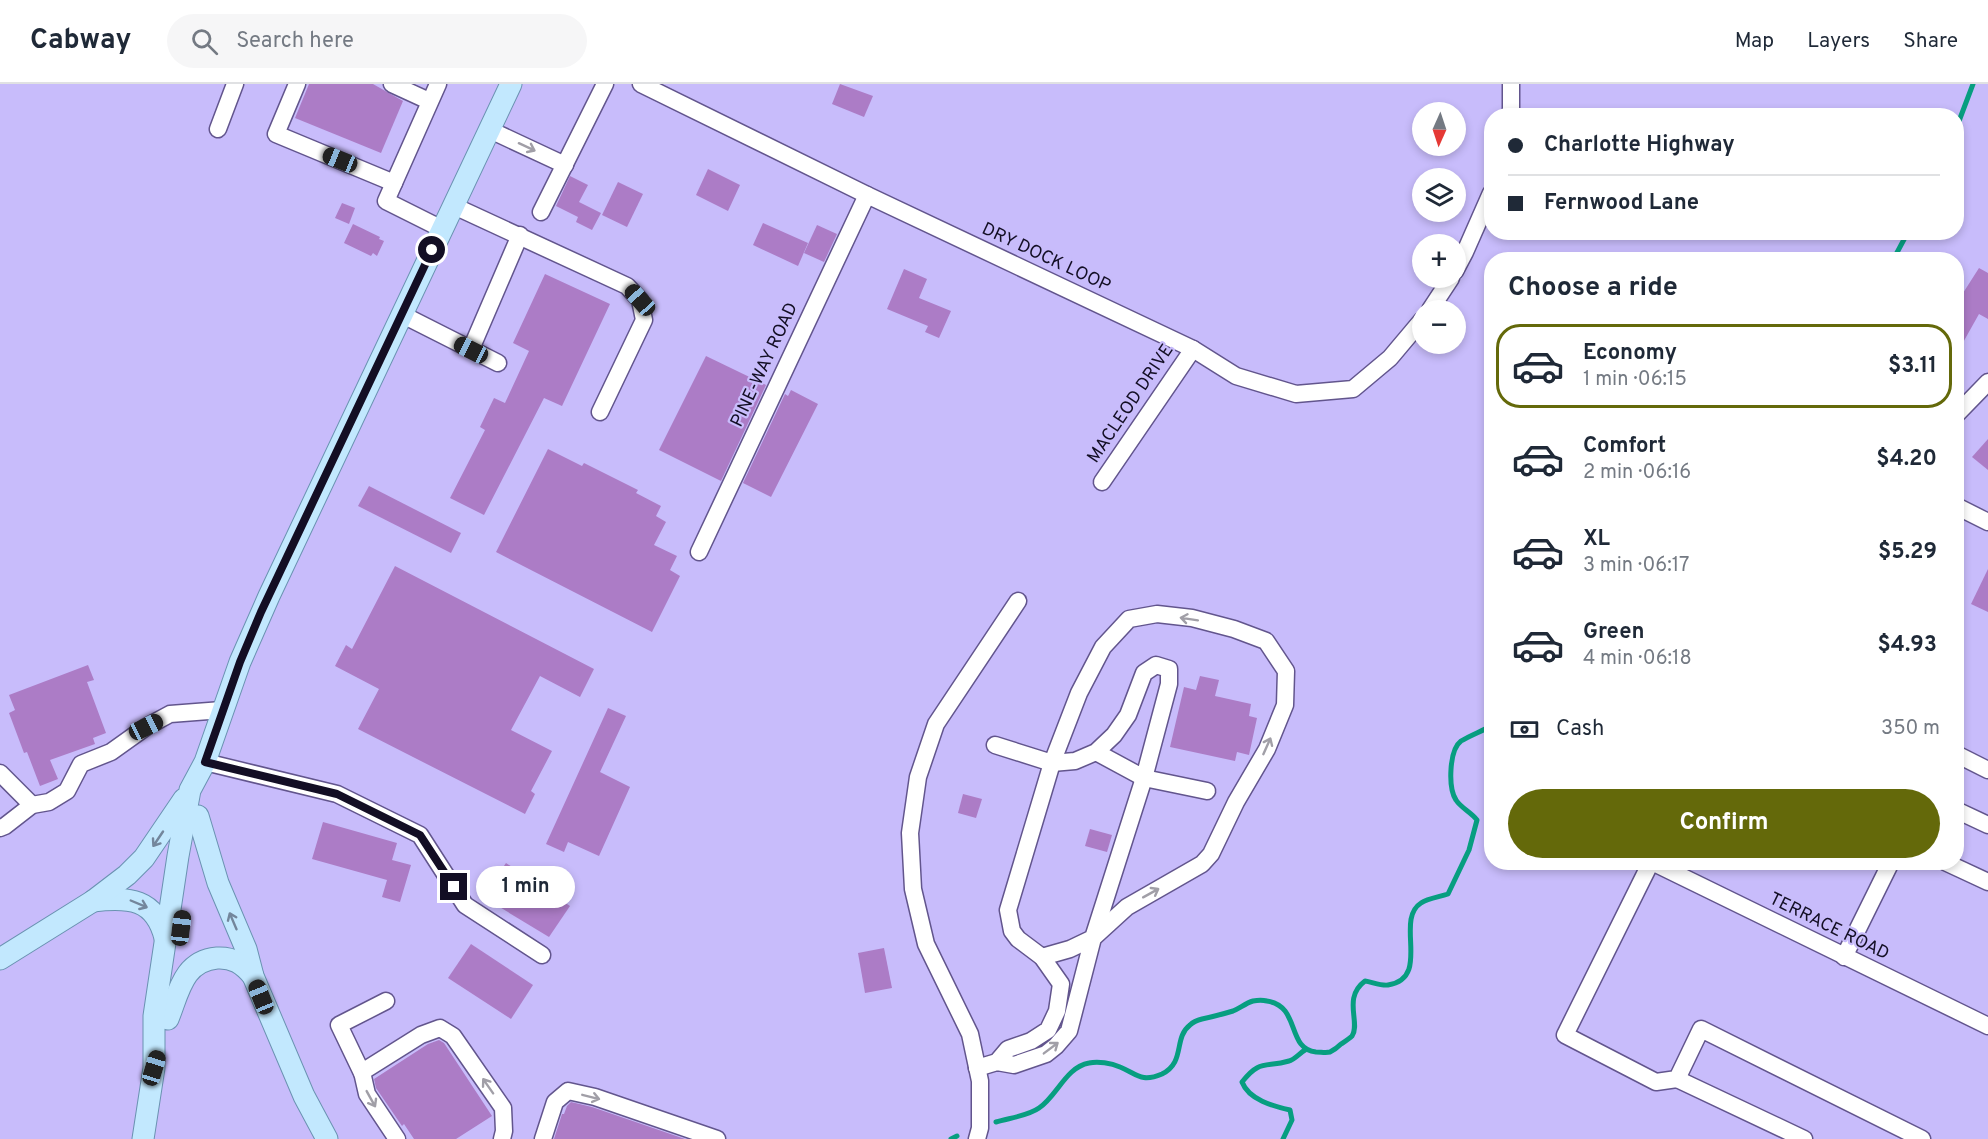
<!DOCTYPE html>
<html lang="en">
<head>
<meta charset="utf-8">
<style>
  body { margin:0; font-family:Overpass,sans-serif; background:#f6f6f7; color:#1f2937; height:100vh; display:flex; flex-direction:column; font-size:22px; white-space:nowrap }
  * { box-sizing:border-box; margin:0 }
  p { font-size:20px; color:#747a83 }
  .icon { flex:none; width:33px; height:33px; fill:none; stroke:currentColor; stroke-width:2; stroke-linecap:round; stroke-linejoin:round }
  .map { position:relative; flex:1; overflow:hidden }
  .side { position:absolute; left:1484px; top:168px; width:480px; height:618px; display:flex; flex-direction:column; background:#fff; border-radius:24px; box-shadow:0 3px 9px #0003 }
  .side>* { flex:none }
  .top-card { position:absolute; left:1484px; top:24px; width:480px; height:132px; border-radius:24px; box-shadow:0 3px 9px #0003; display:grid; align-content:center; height:132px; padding:0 24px; background:#fff }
  .needle { width:39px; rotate:183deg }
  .controls { position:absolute; left:1412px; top:18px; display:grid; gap:12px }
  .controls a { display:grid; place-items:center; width:54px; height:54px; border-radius:50%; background:#fff; box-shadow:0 3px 9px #0003; font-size:30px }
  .end { position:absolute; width:27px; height:27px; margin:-14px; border:8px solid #130e24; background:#fff; box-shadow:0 0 0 3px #fff }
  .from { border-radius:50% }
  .bubble { position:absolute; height:42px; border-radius:21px; background:#fff; box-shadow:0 3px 9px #0003; font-size:20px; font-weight:700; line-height:42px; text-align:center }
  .car { position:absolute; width:18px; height:36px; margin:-18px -9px; border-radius:8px; box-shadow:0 0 4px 2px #0007; background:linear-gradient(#222 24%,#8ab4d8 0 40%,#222 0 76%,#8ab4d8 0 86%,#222 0) }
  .top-card b { display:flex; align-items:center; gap:21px; height:57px; font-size:22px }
  .top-card b+b { border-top:2px solid #e0e1e3 }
  .top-card i { width:15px; height:15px; background:#1f2937 }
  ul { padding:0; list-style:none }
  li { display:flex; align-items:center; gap:18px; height:84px; margin:0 12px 9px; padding:0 12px; border:3px solid transparent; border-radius:24px }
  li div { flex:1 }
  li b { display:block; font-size:22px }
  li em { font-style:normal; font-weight:700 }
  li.on { border-color:#64690a }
  li>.icon { width:54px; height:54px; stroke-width:1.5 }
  h2 { padding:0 24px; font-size:27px; line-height:72px }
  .pay { display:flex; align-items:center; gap:15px; height:66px; padding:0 24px; font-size:22px }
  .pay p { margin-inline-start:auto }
  .action { display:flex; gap:12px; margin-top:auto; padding:12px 24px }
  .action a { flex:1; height:69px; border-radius:36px; background:#64690a; color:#fff; font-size:24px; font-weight:700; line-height:69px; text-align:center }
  header { display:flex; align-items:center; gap:36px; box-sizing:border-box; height:84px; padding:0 30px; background:#fff; border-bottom:2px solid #e0e1e3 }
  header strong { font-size:28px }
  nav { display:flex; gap:33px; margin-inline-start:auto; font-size:21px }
  .search { width:420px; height:54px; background:#f6f6f7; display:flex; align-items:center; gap:15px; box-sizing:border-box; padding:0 21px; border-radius:33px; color:#747a83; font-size:22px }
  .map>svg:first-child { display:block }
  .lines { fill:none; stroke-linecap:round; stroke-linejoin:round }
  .stream { stroke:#079e80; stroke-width:5 }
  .building { fill:#ac7cc6 }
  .minor-casing { stroke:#62558d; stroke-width:19 }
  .major-casing { stroke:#6a92b1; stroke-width:23 }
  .minor { stroke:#fff; stroke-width:16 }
  .major { stroke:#c2e8fe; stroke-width:21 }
  .oneway { stroke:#a19fa7 }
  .oneway2 { stroke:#73869c }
  .route { stroke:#130e24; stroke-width:8 }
  .labels { text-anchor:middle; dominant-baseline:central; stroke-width:4.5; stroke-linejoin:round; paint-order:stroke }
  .street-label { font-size:18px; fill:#130e24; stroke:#c8bcfb }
</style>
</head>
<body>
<header>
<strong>Cabway</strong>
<div class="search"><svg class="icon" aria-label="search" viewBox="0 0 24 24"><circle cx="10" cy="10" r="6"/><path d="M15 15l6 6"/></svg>Search here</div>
<nav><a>Map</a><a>Layers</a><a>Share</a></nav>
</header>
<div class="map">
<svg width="1988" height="1055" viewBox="0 0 1988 1055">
  <rect width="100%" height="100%" fill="#c8bcfb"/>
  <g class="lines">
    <g class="stream">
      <polyline points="1956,45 1973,0"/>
      <polyline points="1893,176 1908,148"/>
      <path d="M 996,1038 C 1009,1034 1028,1032 1039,1024 C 1057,1012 1066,983 1089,979 C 1098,977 1111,979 1120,983 C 1137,990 1141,999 1162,990 C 1186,978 1173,954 1190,941 C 1193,938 1198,936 1202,935 C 1212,933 1223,930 1233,927 C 1240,924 1246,919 1253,917 C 1258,916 1263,916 1267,917 C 1301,922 1286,965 1316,968 C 1321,968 1326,969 1330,968 C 1334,966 1338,963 1341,960 C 1344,958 1349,955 1352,952 C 1361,939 1342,914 1365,897 C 1372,898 1381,902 1388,901 C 1432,894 1394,836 1421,819 C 1428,814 1439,813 1448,810 L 1469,766 L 1477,736 C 1471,728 1461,724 1456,716 C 1448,704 1449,666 1461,657 C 1469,652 1482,647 1491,642"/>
      <polyline points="951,1055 957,1052"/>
      <path d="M 1283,1055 L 1292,1036 L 1290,1026 C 1273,1022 1249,1016 1242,998 C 1260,975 1265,984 1289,977 C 1294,976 1300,969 1305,966"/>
    </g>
  </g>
  <g class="building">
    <polygon points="309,0 373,0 403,17 381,69 295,34"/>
    <polygon points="840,0 873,12 864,33 832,20"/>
    <polygon points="708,85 740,101 728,127 696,111"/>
    <polygon points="570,92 588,101 579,118 601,129 592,146 576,138 578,133 556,122"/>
    <polygon points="618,98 643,110 627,143 602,131"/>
    <polygon points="342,119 355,124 349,140 335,134"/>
    <polygon points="763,139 808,159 798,182 753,161"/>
    <polygon points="353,140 380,153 379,155 384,157 377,172 373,169 371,172 344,159"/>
    <polygon points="817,141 837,150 824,178 804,169"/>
    <polygon points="1979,184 1988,189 1988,235 1979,230 1956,271 1956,220"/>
    <polygon points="904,185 927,195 919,214 951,227 939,254 925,248 928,242 887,225"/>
    <polygon points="545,190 610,220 562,322 544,314 484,431 450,414 485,346 480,343 494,314 505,319 529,267 513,259"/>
    <polygon points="706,272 766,301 721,397 659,366"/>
    <polygon points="791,306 818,320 771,413 743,399 785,310 788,312"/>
    <polygon points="1988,355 1988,386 1972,373"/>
    <polygon points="548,365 582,382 584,379 638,406 636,409 661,422 656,432 666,438 654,461 677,472 670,486 680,492 652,548 496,468"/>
    <polygon points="369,402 461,449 451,469 358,422"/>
    <polygon points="395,482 594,585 580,613 540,592 511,646 552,667 531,707 535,710 525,730 358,645 379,605 335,582 346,561 352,565"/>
    <polygon points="1988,485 1988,528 1971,520"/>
    <polygon points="88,581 94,596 87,598 106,649 93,654 95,660 50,676 58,695 40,702 27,668 24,669 9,629 15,626 9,611"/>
    <polygon points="1200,592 1219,596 1215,612 1251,620 1249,632 1257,634 1249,671 1237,668 1235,677 1170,663 1184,603 1196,606"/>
    <polygon points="608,624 626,632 600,688 630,703 599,772 568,758 564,768 546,760"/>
    <polygon points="963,710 982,715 976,734 958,729"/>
    <polygon points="323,738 397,759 392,776 411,781 400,818 382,813 387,796 312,775"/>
    <polygon points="1090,745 1112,751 1107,768 1085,762"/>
    <polygon points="506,779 570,822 549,853 483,813"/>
    <polygon points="471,860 533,901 511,935 448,894"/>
    <polygon points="884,864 892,904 865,909 858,869"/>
    <polygon points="439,956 444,959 492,1032 456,1055 414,1055 404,1040 402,1042 376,1004 374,995 428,960"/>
    <polygon points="571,1018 592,1023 685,1055 554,1055 562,1030 564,1030 567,1022"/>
  </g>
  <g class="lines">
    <g class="minor-casing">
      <g id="minor">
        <polyline points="297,0 276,50 394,99"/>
        <polyline points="392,0 429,17"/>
        <polyline points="438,0 386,117 442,145"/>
        <polyline points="641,0 867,111 1193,265 1236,292 1296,310 1353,305 1390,274 1422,236"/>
        <polyline points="1511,0 1511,32"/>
        <polyline points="218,45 235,0"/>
        <polyline points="490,46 565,81"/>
        <polyline points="454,122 627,202 640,216 644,236 600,328"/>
        <polyline points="541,128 605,0"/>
        <polyline points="1455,187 1465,168 1491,109"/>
        <polyline points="1430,226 1451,194"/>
        <polyline points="401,230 498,279"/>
        <polyline points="471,265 520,151"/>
        <polyline points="1956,331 1988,298"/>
        <polyline points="1102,398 1193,265"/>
        <polyline points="1956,422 1988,438"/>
        <polyline points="699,468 867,111"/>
        <polyline points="995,661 1052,679 1075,677 1096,668 1114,651 1128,631 1144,589 1156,581 1169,585 1169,600 1144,694 1096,668"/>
        <polyline points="1956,670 1988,686"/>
        <polyline points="205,678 337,710 420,751 465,821 542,871"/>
        <polyline points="0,689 32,721"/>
        <polyline points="1956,726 1988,741"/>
        <polyline points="0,744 5,742 32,721 49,718 67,707 81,680 111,668 146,643 170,630 222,626"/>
        <polyline points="1651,778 1565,951 1656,998 1677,995 1701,945 1922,1055"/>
        <polyline points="1652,778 1988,942"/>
        <polyline points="1945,778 1988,798"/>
        <polyline points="1042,873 1070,865 1093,854 1144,694 1207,707"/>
        <polyline points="1844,873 1891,778"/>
        <polyline points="977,984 997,978 1014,981 1046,970 1056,962 1069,947 1093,854 1127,823 1202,780 1211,770 1236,718 1267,665 1285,621 1286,587 1266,557 1234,545 1192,534 1157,530 1129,535 1103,563 1079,609 1052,679 1008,826 1012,847 1018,855 1042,873 1061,900 1057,927 1048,946 1031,957 1008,965 997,978"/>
        <polyline points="362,989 339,941 386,917"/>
        <polyline points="1677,995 1804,1055"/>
        <polyline points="397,1055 367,1010 362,988 421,951 440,944 453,952 503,1024 504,1047 502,1055"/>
        <polyline points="543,1055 555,1018 568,1007 595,1013 717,1055"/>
        <polyline points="977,1055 980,1044 980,997 970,950 926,860 913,805 910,749 918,693 936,640 1018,517"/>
      </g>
    </g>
    <g class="major-casing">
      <g id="major">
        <polyline points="198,732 218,799 246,865 253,892 304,1012 327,1055"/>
        <path d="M 93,817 C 129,813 155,814 165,854"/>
        <polyline points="0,875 93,817 127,791 144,774 184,715"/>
        <path d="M 168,935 C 179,908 183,877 217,874 C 233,873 243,880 253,892"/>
        <polyline points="143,1055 154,984 154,932 178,772 190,706 205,678 240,578 269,512 511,0"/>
      </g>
    </g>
    <use href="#minor" class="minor"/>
    <use href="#major" class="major"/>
  </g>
  <defs><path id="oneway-shaft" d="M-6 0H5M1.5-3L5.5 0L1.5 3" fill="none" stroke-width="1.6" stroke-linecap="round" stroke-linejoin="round" transform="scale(1.5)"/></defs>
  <g class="oneway">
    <use href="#oneway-shaft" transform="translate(527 63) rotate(25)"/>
    <use href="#oneway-shaft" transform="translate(1189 535) rotate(-171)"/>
    <use href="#oneway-shaft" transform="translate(1267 662) rotate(-66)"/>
    <use href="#oneway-shaft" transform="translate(1151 809) rotate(-29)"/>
    <use href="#oneway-shaft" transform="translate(1051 964) rotate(-37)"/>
    <use href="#oneway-shaft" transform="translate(488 1002) rotate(-125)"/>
    <use href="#oneway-shaft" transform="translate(591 1013) rotate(14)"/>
    <use href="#oneway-shaft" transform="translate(371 1015) rotate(61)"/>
  </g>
  <g class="oneway2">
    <use href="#oneway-shaft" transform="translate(158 755) rotate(124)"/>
    <use href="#oneway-shaft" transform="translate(139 820) rotate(23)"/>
    <use href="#oneway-shaft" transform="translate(233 837) rotate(-113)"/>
  </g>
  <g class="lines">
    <polyline class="route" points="432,166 261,528 240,578 205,678 337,710 420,751 454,803"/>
  </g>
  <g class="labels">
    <g class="street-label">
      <text transform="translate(1046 174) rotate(25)">DRY DOCK LOOP</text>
      <text transform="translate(765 281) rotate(-65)">PINE-WAY ROAD</text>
      <text transform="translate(1131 320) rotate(-56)">MACLEOD DRIVE</text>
      <text transform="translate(1829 843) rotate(26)">TERRACE ROAD</text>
    </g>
  </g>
</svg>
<div class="controls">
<a><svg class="needle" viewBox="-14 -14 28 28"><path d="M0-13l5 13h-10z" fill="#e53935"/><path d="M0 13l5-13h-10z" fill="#747a83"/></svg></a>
<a><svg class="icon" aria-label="layers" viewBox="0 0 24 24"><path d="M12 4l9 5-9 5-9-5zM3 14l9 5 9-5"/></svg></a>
<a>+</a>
<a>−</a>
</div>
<i class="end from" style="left:432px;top:166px"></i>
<i class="end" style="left:454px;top:803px"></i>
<div class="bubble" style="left:476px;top:782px;width:99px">1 min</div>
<i class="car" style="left:340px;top:76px;rotate:292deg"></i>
<i class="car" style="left:640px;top:216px;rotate:318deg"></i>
<i class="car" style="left:471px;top:266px;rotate:297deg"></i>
<i class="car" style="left:146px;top:643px;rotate:64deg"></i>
<i class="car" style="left:181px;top:844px;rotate:7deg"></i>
<i class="car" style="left:261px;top:913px;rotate:338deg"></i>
<i class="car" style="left:154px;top:984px;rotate:17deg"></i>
<div class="top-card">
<b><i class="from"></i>Charlotte Highway</b>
<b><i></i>Fernwood Lane</b>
</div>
<section class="side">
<h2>Choose a ride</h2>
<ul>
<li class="on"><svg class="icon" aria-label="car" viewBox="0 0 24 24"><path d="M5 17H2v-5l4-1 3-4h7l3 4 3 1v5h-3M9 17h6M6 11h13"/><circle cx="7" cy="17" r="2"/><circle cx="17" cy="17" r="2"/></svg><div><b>Economy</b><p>1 min · 06:15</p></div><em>$3.11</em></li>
<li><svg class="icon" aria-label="car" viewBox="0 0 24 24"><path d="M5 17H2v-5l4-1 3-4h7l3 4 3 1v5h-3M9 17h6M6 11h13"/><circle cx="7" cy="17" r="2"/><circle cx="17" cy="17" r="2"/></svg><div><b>Comfort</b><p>2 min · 06:16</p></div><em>$4.20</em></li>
<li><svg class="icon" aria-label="car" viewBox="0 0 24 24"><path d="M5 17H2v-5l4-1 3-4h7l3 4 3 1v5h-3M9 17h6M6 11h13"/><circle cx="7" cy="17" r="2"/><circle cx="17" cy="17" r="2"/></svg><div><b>XL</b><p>3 min · 06:17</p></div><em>$5.29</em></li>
<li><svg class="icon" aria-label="car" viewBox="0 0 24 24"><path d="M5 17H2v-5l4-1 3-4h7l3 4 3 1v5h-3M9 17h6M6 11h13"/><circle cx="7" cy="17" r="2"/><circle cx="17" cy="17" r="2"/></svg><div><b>Green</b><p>4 min · 06:18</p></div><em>$4.93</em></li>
</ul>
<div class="pay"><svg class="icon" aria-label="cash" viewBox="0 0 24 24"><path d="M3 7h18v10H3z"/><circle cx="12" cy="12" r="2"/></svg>Cash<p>350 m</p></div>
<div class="action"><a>Confirm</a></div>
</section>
</div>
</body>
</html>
